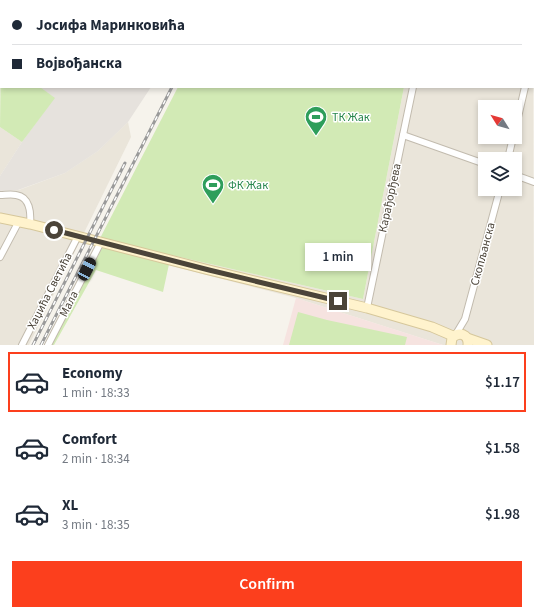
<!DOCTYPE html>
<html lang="en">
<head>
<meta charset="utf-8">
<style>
  body { margin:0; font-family:"Source Sans 3",sans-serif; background:#f6f6f7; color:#1f2937; height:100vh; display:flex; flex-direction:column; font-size:15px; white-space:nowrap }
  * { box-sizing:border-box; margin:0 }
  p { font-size:13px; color:#747a83 }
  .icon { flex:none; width:22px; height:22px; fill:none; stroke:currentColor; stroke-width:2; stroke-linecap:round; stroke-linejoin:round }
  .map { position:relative; height:345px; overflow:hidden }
  .side { display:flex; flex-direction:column; background:#fff; flex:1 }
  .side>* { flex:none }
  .hud { position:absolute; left:0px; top:0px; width:534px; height:88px; box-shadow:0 2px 6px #0003; display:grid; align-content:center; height:88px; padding:0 12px; background:#fff }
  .needle { width:26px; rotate:307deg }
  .tools { position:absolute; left:478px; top:100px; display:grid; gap:8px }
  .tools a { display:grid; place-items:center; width:44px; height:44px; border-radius:0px; background:#fff; box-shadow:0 2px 6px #0003; font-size:20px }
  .end { position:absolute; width:18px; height:18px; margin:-9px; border:5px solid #4b4439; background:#fff; box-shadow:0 0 0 2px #fff }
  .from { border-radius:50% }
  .bubble { position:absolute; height:28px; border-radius:0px; background:#fff; box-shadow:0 2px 6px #0003; font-size:13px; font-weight:600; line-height:28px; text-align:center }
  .car { position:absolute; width:12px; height:24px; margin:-12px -6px; border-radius:5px; box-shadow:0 0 3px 1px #0007; background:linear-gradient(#222 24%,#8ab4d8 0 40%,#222 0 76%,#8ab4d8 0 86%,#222 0) }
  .hud b { display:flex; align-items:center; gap:14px; height:38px; font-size:15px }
  .hud b+b { border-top:1px solid #e0e1e3 }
  .hud i { width:10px; height:10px; background:#1f2937 }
  ul { padding:7px 0 0; list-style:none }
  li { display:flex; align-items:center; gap:12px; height:60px; margin:0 8px 6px; padding:0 4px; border:2px solid transparent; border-radius:0px }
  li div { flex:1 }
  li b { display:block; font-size:15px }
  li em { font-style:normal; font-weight:600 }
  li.active { border-color:#fc3f1d }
  li>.icon { width:36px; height:36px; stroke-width:1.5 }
  .button { display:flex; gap:8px; margin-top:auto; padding:8px 12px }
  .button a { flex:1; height:46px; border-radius:0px; background:#fc3f1d; color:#fff; font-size:16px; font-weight:600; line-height:46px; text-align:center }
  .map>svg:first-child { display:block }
  .residential { fill:#eae5da; fill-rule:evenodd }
  .industrial { fill:#e6e2dd }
  .medical { fill:#f6e3e0 }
  .green { fill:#d2eab5 }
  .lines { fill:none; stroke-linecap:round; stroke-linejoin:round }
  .street-casing { stroke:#c2bbae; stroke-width:8 }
  .secondary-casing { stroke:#d6c79b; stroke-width:11 }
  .street { stroke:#fff; stroke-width:6 }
  .secondary { stroke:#fff3cd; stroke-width:9 }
  .rail-casing { stroke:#9a9a9a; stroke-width:3 }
  .rail { stroke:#fff; stroke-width:1.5; stroke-dasharray:4.5; stroke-linecap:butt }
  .route { stroke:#4b4439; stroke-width:5 }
  .labels { text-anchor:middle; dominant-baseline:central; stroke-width:3; stroke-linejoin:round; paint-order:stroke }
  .leisure-label { font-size:12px; fill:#27864d; stroke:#fff; text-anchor:start }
  .street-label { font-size:12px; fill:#4b4439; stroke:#fff }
</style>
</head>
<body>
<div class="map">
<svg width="534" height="345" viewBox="0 0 534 345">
  <rect width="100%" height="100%" fill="#f6f3ec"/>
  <g class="residential">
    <path d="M 533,6 L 534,345 L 443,345 L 296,298 L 168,265 L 171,255 L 363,299 L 404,87 L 533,87 ZM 485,107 L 515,107 L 515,137 L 485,137 ZM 485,159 L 515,159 L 515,189 L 485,189 Z"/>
    <polygon points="128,122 131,137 29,345 0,345 0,191 19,190 65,173 98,151"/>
    <polygon points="0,127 22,142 0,176"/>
  </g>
  <polygon class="industrial" points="40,87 151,87 128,122 98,151 65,173 18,190 0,191 0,176 22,142 54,98"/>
  <polygon class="medical" points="296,298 443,345 283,345"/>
  <g class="green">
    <polygon points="1,47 1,87 40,87 55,98 22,142 0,127"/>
    <polygon points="178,87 404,87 363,299 171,255 163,292 96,270 54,345 45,345"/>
    <polygon points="298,312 327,320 407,337 405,345 289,345"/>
  </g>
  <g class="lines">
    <g class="street-casing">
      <g id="street">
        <polyline points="47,1 49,0"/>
        <polyline points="430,1 430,0"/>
        <polyline points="0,42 1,41"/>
        <polyline points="533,52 534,47"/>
        <polyline points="515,130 525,87"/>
        <polyline points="403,135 485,164"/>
        <polyline points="508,159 513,137"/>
        <polyline points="515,175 534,182"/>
        <path d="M 0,195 C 5,195 11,194 16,195 C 30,197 31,213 30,224"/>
        <polyline points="0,257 19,221"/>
        <polyline points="367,308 413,87"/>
        <polyline points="456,334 465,319 500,189"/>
        <polyline points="22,345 78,236"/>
        <polyline points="48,345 101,242"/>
      </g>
    </g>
    <g class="secondary-casing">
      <g id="secondary">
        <polyline points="0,218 30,224 209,270 367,308 432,327 453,336"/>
        <polyline points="467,338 487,345"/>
        <path d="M 451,345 L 452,338 C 459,331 469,334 468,345"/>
      </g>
    </g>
    <use href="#street" class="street"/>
    <use href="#secondary" class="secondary"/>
    <g class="rail-casing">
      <g id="rail">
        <polyline points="215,1 216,0"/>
        <polyline points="33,345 125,163"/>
        <polyline points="41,345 172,87"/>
      </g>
    </g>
    <use href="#rail" class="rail"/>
  </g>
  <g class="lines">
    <polyline class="route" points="54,230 209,270 338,301"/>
  </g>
  <defs>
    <g id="stadium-pin" transform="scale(1.15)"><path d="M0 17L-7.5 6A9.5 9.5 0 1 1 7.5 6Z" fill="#2e9e5b" stroke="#fff"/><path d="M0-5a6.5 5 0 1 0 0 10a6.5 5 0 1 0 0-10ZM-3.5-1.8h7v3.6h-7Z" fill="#fff"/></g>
  </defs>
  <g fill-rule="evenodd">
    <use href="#stadium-pin" x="316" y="117"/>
    <use href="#stadium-pin" x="213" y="185"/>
  </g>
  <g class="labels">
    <g class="leisure-label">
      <text x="332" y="117">ТК Жак</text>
      <text x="228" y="185">ФК Жак</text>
    </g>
    <g class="street-label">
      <text transform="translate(390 198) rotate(-78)">Карађорђева</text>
      <text transform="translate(483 254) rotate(-75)">Скопљанска</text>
      <text transform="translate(50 291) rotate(-63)">Хаџића Светића</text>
      <text transform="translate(69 304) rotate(-63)">Мала</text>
    </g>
  </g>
</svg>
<div class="tools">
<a><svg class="needle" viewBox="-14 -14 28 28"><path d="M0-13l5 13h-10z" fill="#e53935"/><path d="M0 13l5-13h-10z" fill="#747a83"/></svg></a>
<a><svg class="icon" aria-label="layers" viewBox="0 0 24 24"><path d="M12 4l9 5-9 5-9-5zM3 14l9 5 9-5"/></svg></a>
</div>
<i class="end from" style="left:54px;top:230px"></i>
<i class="end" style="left:338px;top:301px"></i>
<div class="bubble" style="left:305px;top:243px;width:66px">1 min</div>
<i class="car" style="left:87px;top:269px;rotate:27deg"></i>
<div class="hud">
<b><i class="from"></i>Јосифа Маринковића</b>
<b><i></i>Војвођанска</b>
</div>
</div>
<section class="side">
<ul>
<li class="active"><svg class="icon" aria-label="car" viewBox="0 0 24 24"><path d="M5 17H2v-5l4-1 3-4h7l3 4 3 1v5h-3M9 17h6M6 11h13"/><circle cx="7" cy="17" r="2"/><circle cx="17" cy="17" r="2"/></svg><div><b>Economy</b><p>1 min · 18:33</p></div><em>$1.17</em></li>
<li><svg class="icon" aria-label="car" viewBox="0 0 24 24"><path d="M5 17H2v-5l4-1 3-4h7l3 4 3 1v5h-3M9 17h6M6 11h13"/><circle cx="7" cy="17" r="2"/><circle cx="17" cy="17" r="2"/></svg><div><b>Comfort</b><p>2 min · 18:34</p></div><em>$1.58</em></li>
<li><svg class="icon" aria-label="car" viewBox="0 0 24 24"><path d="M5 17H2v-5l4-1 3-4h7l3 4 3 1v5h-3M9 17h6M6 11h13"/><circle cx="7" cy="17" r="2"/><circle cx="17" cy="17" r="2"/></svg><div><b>XL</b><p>3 min · 18:35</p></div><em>$1.98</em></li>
</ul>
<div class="button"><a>Confirm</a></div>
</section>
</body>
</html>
